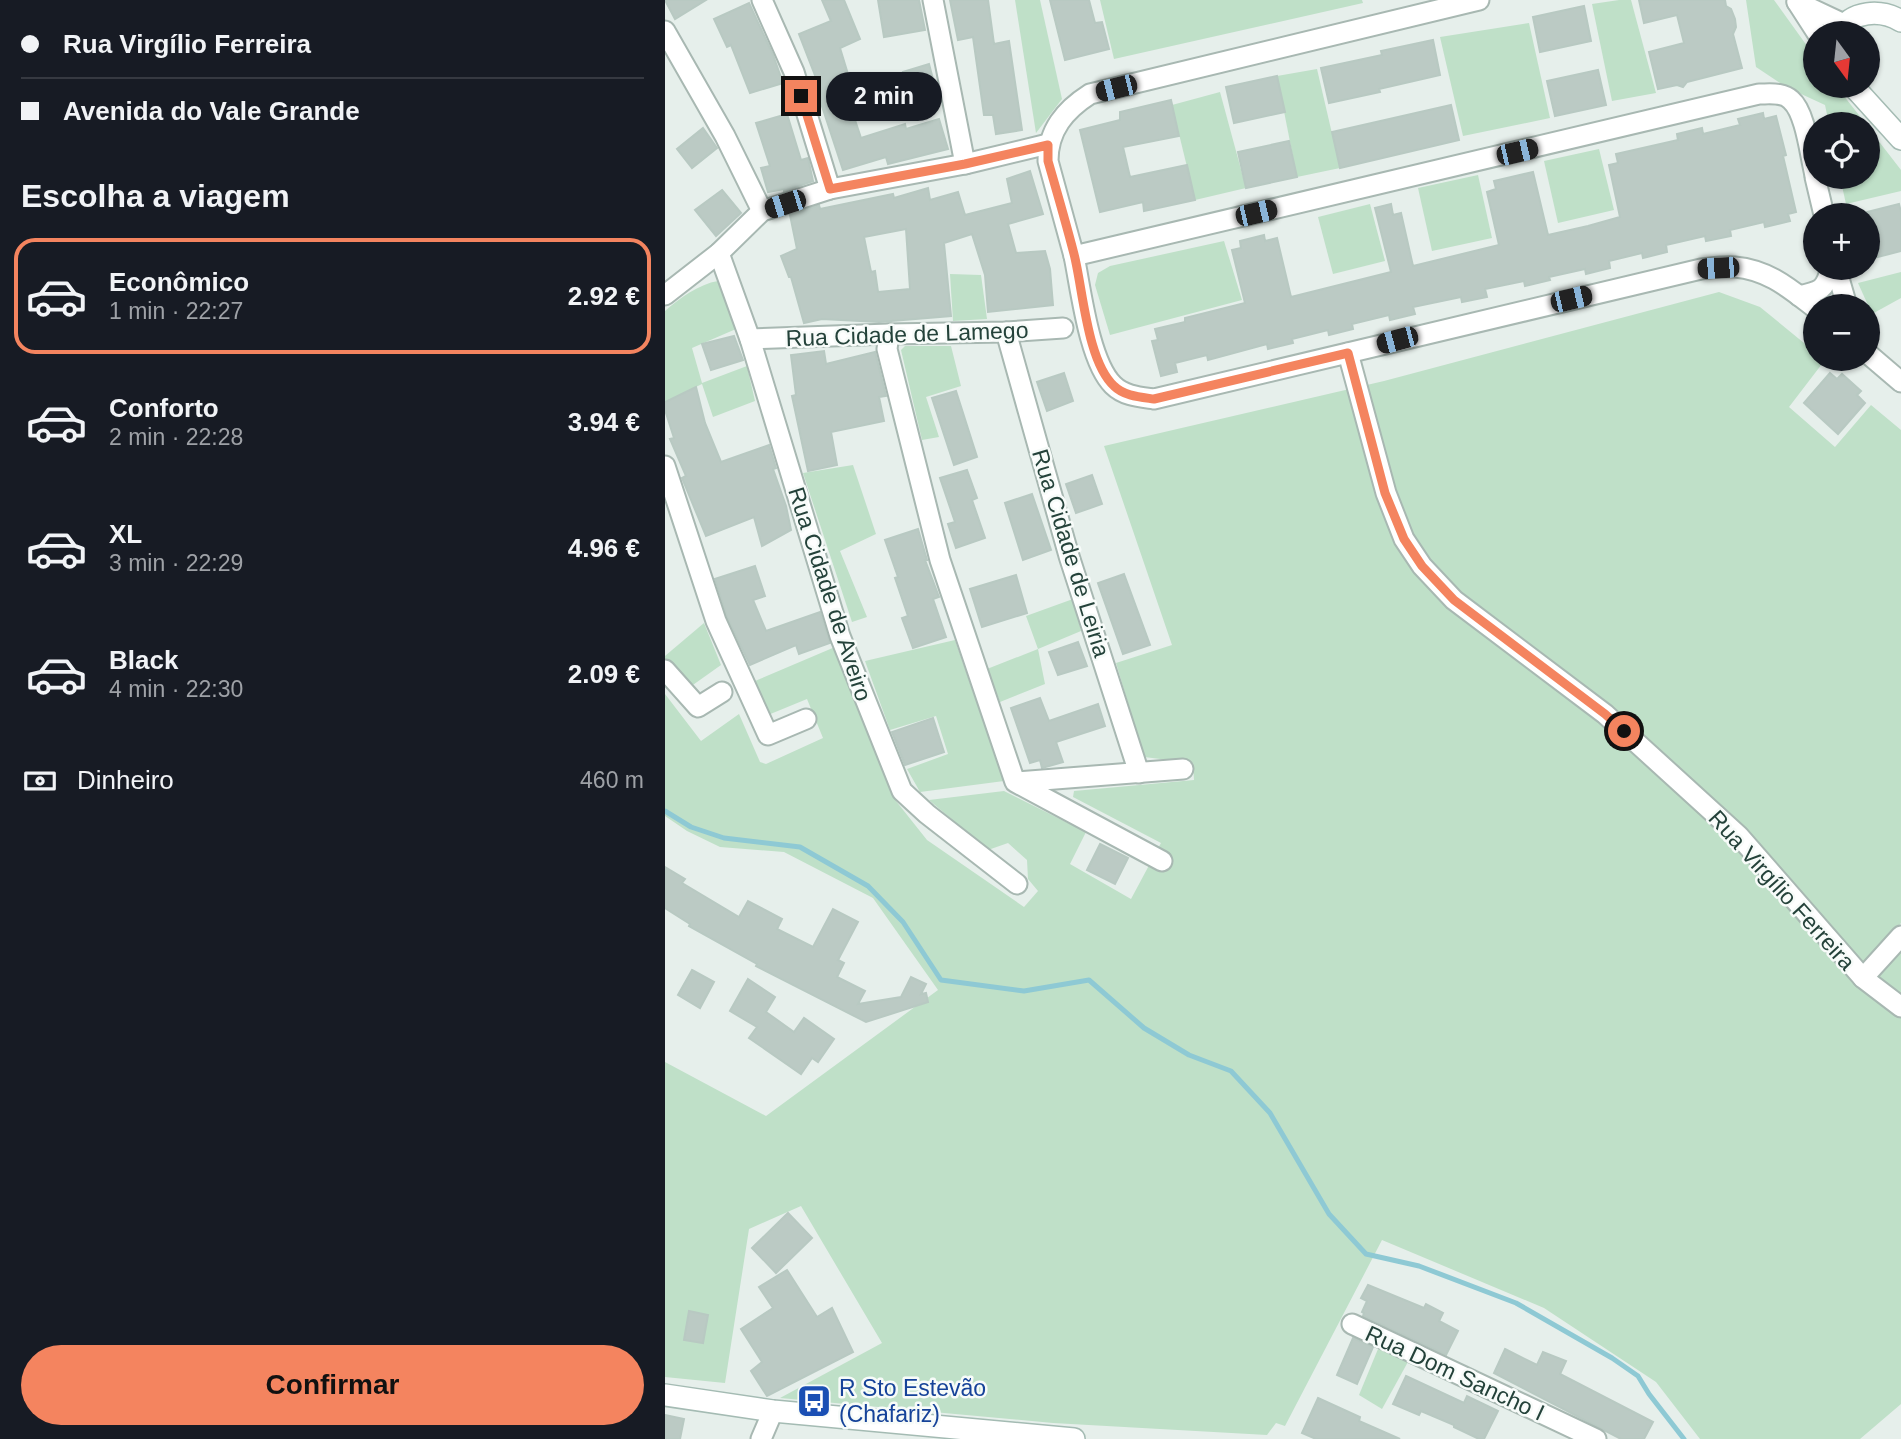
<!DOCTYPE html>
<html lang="pt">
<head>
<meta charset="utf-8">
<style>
  body { margin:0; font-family:Arial,sans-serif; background:#242831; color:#f1f3f6; height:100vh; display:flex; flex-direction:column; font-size:26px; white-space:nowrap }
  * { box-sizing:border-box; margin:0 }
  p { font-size:23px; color:#9ea1a6 }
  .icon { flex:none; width:38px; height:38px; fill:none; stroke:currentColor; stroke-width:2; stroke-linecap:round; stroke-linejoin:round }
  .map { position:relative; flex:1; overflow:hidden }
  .details { display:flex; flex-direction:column; background:#171b24; width:665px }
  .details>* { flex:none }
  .banner { display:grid; align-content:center; height:154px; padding:0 21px; background:#171b24 }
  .needle { width:46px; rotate:165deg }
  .controls { position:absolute; left:1138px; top:21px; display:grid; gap:14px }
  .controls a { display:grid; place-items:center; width:77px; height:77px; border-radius:50%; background:#171b24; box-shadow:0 2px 5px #0004; font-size:35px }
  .end { position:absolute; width:32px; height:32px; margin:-16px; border:9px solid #f4845f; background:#111; box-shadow:0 0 0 4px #111 }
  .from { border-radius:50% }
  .bubble { position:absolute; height:49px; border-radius:24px; background:#171b24; box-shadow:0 2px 5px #0004; font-size:23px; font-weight:800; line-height:49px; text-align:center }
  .car { position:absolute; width:21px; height:42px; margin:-21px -10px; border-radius:9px; box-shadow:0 0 5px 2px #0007; background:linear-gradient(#222 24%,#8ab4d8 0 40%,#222 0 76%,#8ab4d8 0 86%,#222 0) }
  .banner b { display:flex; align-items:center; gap:24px; height:66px; font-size:26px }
  .banner b+b { border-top:2px solid #363941 }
  .banner i { width:18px; height:18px; background:#f1f3f6 }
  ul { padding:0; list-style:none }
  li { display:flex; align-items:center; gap:21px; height:116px; margin:0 14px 10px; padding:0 7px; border:4px solid transparent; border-radius:21px }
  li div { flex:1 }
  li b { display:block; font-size:26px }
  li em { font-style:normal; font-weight:800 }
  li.selected { border-color:#f4845f }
  li>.icon { width:63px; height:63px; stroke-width:1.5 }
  h2 { padding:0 21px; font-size:32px; line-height:84px }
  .pay { display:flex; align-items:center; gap:18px; height:77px; padding:0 21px; font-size:26px }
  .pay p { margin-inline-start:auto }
  .action { display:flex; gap:14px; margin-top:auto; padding:14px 21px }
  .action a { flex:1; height:80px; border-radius:42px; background:#f4845f; color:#111; font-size:28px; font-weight:800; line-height:80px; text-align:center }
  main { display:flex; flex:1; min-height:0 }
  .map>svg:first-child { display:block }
  .green { fill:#bfe0c8 }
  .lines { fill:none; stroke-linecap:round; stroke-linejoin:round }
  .stream { stroke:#8ec9d4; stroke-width:5 }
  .building { fill:#bbcac4; stroke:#b8c9c2; stroke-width:2; fill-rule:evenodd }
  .street-casing { stroke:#a8b8b2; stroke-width:23 }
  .secondary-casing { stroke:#a4bbb3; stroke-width:24 }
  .street { stroke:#fff; stroke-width:19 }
  .secondary { stroke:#fff; stroke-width:21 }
  .route { stroke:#f4845f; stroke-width:9 }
  .labels { text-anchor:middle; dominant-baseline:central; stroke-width:5; stroke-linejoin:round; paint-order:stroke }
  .street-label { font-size:23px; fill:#24423a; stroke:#f7fbf9 }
  .transit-label { font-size:23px; fill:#164399; stroke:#f7fbf9; text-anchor:start }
</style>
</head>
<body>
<main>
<section class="details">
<div class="banner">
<b><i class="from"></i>Rua Virgílio Ferreira</b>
<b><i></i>Avenida do Vale Grande</b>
</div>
<h2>Escolha a viagem</h2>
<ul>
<li class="selected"><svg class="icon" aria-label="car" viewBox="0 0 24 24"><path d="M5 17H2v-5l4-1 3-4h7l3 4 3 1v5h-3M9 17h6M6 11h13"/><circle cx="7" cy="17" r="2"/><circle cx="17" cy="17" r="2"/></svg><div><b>Econômico</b><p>1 min · 22:27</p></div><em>2.92 €</em></li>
<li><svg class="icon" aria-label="car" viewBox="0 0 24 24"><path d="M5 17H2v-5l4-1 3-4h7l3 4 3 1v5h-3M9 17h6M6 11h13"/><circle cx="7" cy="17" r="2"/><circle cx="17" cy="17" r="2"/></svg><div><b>Conforto</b><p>2 min · 22:28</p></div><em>3.94 €</em></li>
<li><svg class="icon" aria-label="car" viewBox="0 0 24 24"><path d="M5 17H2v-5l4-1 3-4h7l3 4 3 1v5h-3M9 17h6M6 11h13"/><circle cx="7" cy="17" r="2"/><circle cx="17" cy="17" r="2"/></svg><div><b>XL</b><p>3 min · 22:29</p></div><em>4.96 €</em></li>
<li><svg class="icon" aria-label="car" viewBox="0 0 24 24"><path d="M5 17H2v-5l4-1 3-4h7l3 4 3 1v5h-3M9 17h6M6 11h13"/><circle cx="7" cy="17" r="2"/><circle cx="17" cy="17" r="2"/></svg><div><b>Black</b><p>4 min · 22:30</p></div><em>2.09 €</em></li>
</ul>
<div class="pay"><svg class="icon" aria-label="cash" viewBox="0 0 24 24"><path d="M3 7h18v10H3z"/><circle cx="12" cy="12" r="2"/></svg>Dinheiro<p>460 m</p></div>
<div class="action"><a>Confirmar</a></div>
</section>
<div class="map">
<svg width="1236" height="1439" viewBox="0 0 1236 1439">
  <rect width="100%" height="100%" fill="#e6efeb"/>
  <g class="green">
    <polygon points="350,0 375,0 397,99 371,133"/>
    <polygon points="435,0 697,0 698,3 449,59"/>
    <polygon points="954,0 966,0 991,93 947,101 927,4"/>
    <polygon points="1081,0 1109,0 1150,57 1150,86 1171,86 1201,124 1164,124 1160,105 1121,87 1091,67"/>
    <polygon points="864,23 885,118 798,136 775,37"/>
    <polygon points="652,69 675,168 632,177 612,76"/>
    <polygon points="555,92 581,188 530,200 507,105"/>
    <polygon points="1202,126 1236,170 1236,191 1181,204 1175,177 1202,177"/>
    <polygon points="934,149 949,210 893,223 879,161"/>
    <polygon points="813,175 827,238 767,251 753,188"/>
    <polygon points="705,204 720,261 668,274 653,217"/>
    <polygon points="559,241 577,300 445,335 430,285 433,273 445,266"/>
    <polygon points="1236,272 1236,298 1207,314 1193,283"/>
    <polygon points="285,274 316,275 322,319 288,321"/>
    <path d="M 53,281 L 71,329 L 27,348 L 37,383 L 82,366 L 90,401 L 48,417 L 37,384 L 0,402 L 0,311 C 15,298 34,284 53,281 Z"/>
    <polygon points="1054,292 1095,307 1150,352 1150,359 1158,359 1160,360 1124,407 1170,447 1206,405 1236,430 1236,923 1232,928 1236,932 1236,1404 1195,1439 1035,1439 991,1382 879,1308 717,1240 620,1426 611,1423 602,1435 388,1423 115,1398 217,1343 136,1206 84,1229 60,1383 0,1377 0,1062 101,1116 273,990 208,898 119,852 55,847 22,831 0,816 0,694 36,741 74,714 95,762 101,764 158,738 142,699 103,715 90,681 170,647 231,801 262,840 359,907 373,891 363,879 362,860 343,843 323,850 264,800 339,791 421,832 405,864 466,899 496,843 408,797 409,791 529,780 528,763 479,757 451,663 507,645 439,446 719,381"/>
    <polygon points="240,346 286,346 296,386 261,397 274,437 257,440 236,350"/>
    <polygon points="188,465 211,534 175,551 202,617 187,622 138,473"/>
    <polygon points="408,599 416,631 373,649 380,684 335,702 322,669 373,649 361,616"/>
    <polygon points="39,623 56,665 25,687 0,661 0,656"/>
    <polygon points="290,640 339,781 255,792 242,769 283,754 271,716 225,730 200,661"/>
    <polygon points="713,1349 744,1360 717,1409 694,1395"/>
  </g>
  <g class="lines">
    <polyline class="stream" points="0,811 26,827 59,838 135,847 203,886 238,922 276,980 359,991 424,980 479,1028 524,1055 566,1071 605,1113 664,1214 701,1254 754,1266 851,1303 947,1358 973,1376 984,1394 1019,1439"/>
  </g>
  <g class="building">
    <polygon points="0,0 41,0 10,19"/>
    <polygon points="157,0 179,0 195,39 175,48 190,97 183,99 196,138 240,124 241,129 274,119 283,149 223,164 221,157 178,170 148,79 151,78 134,34 166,21"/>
    <polygon points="213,0 254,0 260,30 219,37"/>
    <polygon points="285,0 323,0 329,44 344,41 357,130 331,134 328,115 319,115 308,37 293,40"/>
    <polygon points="385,0 424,0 430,23 437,22 444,49 400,60"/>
    <polygon points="974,0 1060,0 1061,6 1066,9 1070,19 1071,27 1068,34 1077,68 1022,82 1018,87 1012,85 993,89 984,52 1019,43 1012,15 979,23"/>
    <polygon points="84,3 108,55 118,83 85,93 66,45 62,47 49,19"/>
    <polygon points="919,6 926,41 875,52 868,17"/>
    <polygon points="768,40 775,75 714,89 715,92 664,103 656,68 717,55 716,51"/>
    <polygon points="264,64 269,83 243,90 238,72"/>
    <polygon points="933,70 941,105 890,116 882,81"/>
    <polygon points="612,76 620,112 569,123 561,87"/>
    <polygon points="506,100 514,136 458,147 465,177 522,165 530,200 479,211 478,202 435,212 415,130 455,120 455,112"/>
    <polygon points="786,105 794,140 675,168 667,132"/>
    <polygon points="1098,113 1099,119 1111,116 1121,155 1118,156 1131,212 1123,214 1125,221 1100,227 1099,222 1065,230 1066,236 1041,241 1040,236 1001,245 1002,252 978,258 977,253 944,261 945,268 921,274 920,269 884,277 885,280 860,286 859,281 820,289 822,297 797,302 796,297 748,307 750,314 725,320 724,315 687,324 688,329 664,335 663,330 627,339 628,343 603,349 602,344 543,360 542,355 510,363 512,372 496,376 487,341 493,340 490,329 520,322 520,318 580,303 567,250 576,248 575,241 599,235 600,241 612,238 626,297 726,272 710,208 726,204 728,215 736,213 748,266 834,245 822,192 831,189 829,181 868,172 883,235 923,226 955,217 944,165 953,163 951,154 1013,140 1012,134 1037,128 1038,134 1075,125 1073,119"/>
    <polygon points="122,114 136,160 143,158 148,181 119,191 119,189 103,192 96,168 105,166 91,123"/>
    <polygon points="38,128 52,148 27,168 12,149"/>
    <polygon points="624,141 632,177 581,188 573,152"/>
    <path d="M 365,171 L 378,214 L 343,224 L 351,253 L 380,251 L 385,269 L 388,305 L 323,312 L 320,275 L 307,234 L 279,243 L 286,316 L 214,322 L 157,319 L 139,323 L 126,277 L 124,277 L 116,256 L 132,249 L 125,215 L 154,205 L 155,209 L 228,194 L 229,198 L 263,188 L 265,200 L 293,192 L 300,215 L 347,203 L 342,179 ZM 241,229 L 245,289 L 213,292 L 210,271 L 206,272 L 199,237 Z"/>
    <polygon points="57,190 76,213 51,236 30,210"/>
    <polygon points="1234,204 1236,212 1236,251 1205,259 1202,245 1202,212"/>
    <polygon points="69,336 78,360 46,370 37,344"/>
    <polygon points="159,351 161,364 210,352 221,396 214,397 219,421 166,432 172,465 143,471 127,396 131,395 126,355"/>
    <polygon points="399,373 408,401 382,411 372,382"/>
    <polygon points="1165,373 1172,379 1177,374 1196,391 1192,395 1200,403 1173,434 1139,403"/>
    <polygon points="31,387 40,423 56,462 104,445 111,468 108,469 121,506 126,530 97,546 89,517 41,536 17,478 21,476 5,439 9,438 0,410 0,402"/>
    <polygon points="291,391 312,457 289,465 267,398"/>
    <polygon points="302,470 312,498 307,500 320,538 291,548 283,524 290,522 275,478"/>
    <polygon points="427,475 437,504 411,513 401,484"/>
    <polygon points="367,494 386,550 358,560 340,503"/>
    <polygon points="253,529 262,560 260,560 274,597 268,599 281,637 248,648 237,618 243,616 230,578 233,577 220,540"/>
    <polygon points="90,566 100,596 88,600 101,631 155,612 165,643 134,654 131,645 85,665 62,617 50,579"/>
    <polygon points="459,574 485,645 458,654 433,583"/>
    <polygon points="351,575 362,613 317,627 305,589"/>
    <polygon points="413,642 422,666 393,675 384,652"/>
    <polygon points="375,698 384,721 433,704 440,726 391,742 398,762 377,768 375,760 365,763 346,708"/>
    <polygon points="268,718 279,752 240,765 227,732"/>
    <polygon points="435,844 463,858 450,884 422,870"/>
    <polygon points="0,867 20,879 17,883 74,917 83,901 117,919 112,929 148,947 168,909 193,922 173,960 179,963 172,977 200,991 193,1004 236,997 246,977 261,984 256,994 261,993 263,1002 201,1022 91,966 92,964 24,926 25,924 0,908"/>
    <polygon points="27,970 49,982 35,1008 13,995"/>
    <polygon points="83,979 110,997 101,1012 129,1032 139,1018 169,1039 153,1062 147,1058 136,1074 84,1038 92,1027 65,1011"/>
    <polygon points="123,1213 147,1238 111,1273 87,1248"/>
    <polygon points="122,1270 152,1317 167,1308 188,1352 102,1396 86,1371 97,1362 76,1329 108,1308 94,1287"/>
    <polygon points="703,1285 759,1308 761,1304 778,1313 774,1321 793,1331 781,1355 698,1316 699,1313 697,1312 702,1301 696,1298"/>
    <polygon points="24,1311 43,1315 38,1343 19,1340"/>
    <polygon points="688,1338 708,1347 692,1384 672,1375"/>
    <polygon points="840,1349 872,1365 878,1352 901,1361 895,1374 988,1422 979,1439 956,1439 829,1373"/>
    <polygon points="741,1376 799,1403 802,1396 833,1411 819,1439 814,1439 789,1427 789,1425 756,1411 754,1415 728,1404"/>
    <polygon points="653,1398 695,1417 694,1421 735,1439 651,1439 637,1433"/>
    <polygon points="0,1415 19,1419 15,1439 0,1439"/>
  </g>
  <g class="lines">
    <g class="street-casing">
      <g id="street">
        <polyline points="97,0 129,72 165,189"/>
        <polyline points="268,0 300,164"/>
        <path d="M 814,0 L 425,94 C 400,110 383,130 383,161 L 409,256 L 1094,94 C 1105,94 1118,92 1126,100 C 1141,113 1145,156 1150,175"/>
        <polyline points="1132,2 1181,25"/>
        <polyline points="1132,2 1152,33"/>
        <polyline points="0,31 60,136 97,211"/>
        <polyline points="1150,177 1159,215"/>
        <polyline points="54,253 85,339 175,636 237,791 262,814 352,884"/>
        <path d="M 409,256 C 416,290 424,361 448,385 C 459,396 475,397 489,399 L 1036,269 C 1047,268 1059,266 1070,267 C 1104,270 1125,289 1150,308"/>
        <polyline points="1171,268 1182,306"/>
        <polyline points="0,295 54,253 97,211 165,189 300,164 383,144"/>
        <path d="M 1134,296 C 1156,291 1160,290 1166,268"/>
        <polyline points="341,332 404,556 474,773"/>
        <polyline points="224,334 222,349 275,560 350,782 497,861"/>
        <polyline points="85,339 224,334 341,332 398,328"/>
        <polyline points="683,353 721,493 739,539 757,566 789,600 940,714 1074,836 1198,978 1236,1007"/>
        <polyline points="1202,353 1236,382"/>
        <polyline points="0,466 51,621 103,735 141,719"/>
        <polyline points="0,670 33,707 57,692"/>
        <polyline points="352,782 518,769"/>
        <polyline points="1198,978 1236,936"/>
        <polyline points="687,1324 931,1439"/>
        <polyline points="96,1439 108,1411"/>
      </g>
    </g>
    <g class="secondary-casing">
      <g id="secondary">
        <path d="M 1174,33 C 1186,10 1216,9 1236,21"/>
        <polyline points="1188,86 1236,139"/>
        <polyline points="0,1395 108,1411 409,1439"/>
      </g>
    </g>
    <use href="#street" class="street"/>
    <use href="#secondary" class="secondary"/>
  </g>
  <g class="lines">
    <path class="route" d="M 136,96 L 165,189 L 300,164 L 383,145 L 383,161 C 392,192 401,223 409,254 C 418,289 422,361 449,386 C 459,396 475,397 489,399 L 683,353 L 720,493 L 739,539 L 757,566 L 789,600 L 940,714 L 959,731"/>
  </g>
  <defs>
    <g id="bus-square" transform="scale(1.75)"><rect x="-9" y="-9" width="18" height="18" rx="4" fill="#1a4fb4" stroke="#f7fbf9"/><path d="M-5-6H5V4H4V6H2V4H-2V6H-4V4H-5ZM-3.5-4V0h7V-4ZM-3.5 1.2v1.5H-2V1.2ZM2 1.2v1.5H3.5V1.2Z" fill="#fff"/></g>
  </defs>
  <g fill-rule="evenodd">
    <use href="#bus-square" x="149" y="1401"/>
  </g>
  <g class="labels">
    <g class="street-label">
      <text transform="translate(242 334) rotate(-2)">Rua Cidade de Lamego</text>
      <text transform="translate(406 553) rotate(73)">Rua Cidade de Leiria</text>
      <text transform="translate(165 594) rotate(72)">Rua Cidade de Aveiro</text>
      <text transform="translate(1117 890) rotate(48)">Rua Virgílio Ferreira</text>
      <text transform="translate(790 1373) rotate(25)">Rua Dom Sancho I</text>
    </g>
    <g class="transit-label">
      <text x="174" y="1388">R Sto Estevão<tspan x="174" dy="26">(Chafariz)</tspan></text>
    </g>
  </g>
</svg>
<div class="controls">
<a><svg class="needle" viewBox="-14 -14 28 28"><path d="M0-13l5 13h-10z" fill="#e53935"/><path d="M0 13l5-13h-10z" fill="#9ea1a6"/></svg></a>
<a><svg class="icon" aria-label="locate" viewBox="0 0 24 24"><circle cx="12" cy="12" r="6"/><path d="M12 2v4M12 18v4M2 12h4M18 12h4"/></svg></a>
<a>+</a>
<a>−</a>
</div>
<i class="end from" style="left:959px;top:731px"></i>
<i class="end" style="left:136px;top:96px"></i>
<div class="bubble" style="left:161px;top:72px;width:116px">2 min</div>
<i class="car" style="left:451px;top:88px;rotate:256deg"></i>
<i class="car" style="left:852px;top:152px;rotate:77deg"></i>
<i class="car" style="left:120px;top:204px;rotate:252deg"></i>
<i class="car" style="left:591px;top:213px;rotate:77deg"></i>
<i class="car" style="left:1053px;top:268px;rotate:267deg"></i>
<i class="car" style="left:906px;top:299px;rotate:77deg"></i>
<i class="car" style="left:732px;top:340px;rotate:255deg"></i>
</div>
</main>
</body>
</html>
